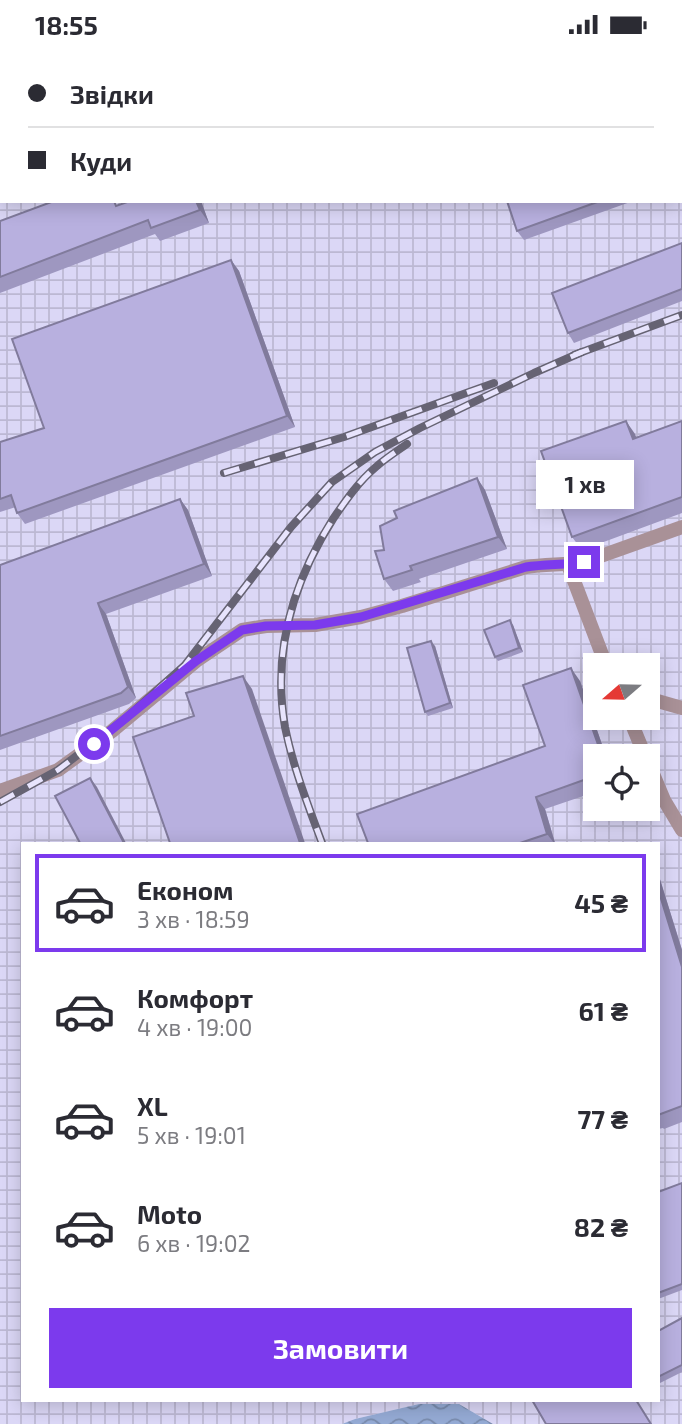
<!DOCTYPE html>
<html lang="uk">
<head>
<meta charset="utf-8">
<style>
  body { margin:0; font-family:"Exo 2",sans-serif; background:#f7f7f7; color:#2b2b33; height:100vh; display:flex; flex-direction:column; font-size:26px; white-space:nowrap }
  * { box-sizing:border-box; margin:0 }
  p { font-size:23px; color:#7c7c81 }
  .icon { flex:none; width:38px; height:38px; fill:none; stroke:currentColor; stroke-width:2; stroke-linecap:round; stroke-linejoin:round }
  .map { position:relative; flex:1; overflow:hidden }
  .sheet { position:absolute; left:21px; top:793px; width:639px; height:560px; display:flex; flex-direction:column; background:#fff; border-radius:0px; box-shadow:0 4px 18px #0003 }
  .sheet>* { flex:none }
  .hud { position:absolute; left:0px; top:0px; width:682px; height:154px; box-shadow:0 4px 18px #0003; display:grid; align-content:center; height:154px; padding:0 28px; background:#fff }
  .needle { width:46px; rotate:250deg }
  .fabs { position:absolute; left:583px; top:604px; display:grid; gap:14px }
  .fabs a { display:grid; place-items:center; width:77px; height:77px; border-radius:0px; background:#fff; box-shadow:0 4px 18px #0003; font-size:35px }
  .end { position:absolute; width:32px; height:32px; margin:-16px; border:9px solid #7c3aed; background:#fff; box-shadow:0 0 0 4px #fff }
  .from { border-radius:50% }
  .bubble { position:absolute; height:49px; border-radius:0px; background:#fff; box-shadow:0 4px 18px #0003; font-size:23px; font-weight:700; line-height:49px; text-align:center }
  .hud b { display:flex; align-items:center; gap:24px; height:66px; font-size:26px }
  .hud b+b { border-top:2px solid #e1e1e2 }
  .hud i { width:18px; height:18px; background:#2b2b33 }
  ul { padding:12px 0 0; list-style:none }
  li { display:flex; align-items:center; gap:21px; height:98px; margin:0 14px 10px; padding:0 14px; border:4px solid transparent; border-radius:0px }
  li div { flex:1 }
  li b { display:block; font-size:26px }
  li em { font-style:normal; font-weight:700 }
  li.current { border-color:#7c3aed }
  li>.icon { width:63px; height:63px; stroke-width:1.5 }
  .cta { display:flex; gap:14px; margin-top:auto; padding:14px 28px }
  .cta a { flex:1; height:80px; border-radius:0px; background:#7c3aed; color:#fff; font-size:28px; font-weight:700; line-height:80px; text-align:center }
  .status { display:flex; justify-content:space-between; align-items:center; height:49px; padding:0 35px; background:#fff; direction:ltr }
  .status svg { height:19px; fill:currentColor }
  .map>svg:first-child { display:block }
  .industrial { fill:url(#industrial-grid); fill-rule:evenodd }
  .water { fill:url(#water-waves) }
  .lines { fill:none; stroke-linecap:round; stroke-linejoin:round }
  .lane { stroke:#a99197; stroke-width:14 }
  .rail-casing { stroke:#666373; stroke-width:8 }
  .rail { stroke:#e8e4fd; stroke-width:5; stroke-dasharray:16; stroke-linecap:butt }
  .wall { fill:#9e97c0 }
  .shaded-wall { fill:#817b9c }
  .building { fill:#b8b0df; stroke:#817b9c; stroke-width:2 }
  .route { stroke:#7c3aed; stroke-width:9 }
</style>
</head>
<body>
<div class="status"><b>18:55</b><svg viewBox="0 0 49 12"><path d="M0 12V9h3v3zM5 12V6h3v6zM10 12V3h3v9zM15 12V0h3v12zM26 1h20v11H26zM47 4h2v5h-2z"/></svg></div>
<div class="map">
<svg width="682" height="1375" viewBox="0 0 682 1375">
  <defs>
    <pattern id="industrial-grid" width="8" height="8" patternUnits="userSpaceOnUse" patternTransform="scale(1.75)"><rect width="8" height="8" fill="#dbd7f6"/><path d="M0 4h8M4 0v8" fill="none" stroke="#bcb8d3"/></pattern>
    <pattern id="water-waves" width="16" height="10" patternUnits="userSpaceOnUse" patternTransform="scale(1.75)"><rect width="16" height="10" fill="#95abd5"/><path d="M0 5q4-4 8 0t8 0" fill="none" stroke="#798bad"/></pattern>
  </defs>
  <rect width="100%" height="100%" fill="#e8e4fd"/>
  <path class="industrial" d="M 310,0 L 682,0 L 682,1375 L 493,1375 L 459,1355 L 419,1355 L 355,1370 L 342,1375 L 0,1375 L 0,114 L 2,113 L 2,152 L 681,152 L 681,2 L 305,2 ZM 595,616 L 648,616 L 648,668 L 595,668 ZM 595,707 L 648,707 L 648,760 L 595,760 ZM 23,794 L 658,794 L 658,1351 L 23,1351 Z"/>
  <g class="water">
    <polygon points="0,0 310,0 305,2 2,2 2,113 0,114"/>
    <polygon points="419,1355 459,1355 493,1375 342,1375 355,1370"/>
  </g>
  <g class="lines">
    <g class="lane">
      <polyline points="568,516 606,616"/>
      <polyline points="648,654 654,651 682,659"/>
      <polyline points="629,668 645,707"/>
      <polyline points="648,713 664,751 682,781"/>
      <path d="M 0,742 L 58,721 L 112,682 L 196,612 L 242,581 L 266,577 L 315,576 L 361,568 L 402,557 L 526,518 C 545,515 565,516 584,513 L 682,478"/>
    </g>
    <g class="rail-casing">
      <g id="rail">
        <polyline points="574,306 682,266"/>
        <polyline points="224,424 344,388 494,334"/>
        <polyline points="0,753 58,721 126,669 185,616 291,478 332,433 375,403 420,379 534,324 582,303"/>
        <path d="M 322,794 C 308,756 293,718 285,678 C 272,603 293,533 333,470 C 346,451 359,432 377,417 C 386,409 397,402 407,395"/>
      </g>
    </g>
    <use href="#rail" class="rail"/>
  </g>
  <g class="wall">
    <polygon points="130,152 201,152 209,174 160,192 155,185 0,244 0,172 120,156"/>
    <polygon points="507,152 633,152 524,191 517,182"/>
    <polygon points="682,194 682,252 574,294 568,284"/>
    <polygon points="231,211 239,222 295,378 25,475 17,464 16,458 0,463 0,393 44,379"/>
    <polygon points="626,372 636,389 682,372 682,464 582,501 572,488"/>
    <polygon points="477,429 485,441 507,500 419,530 421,533 393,542 384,530 397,469"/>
    <polygon points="180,450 188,461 212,527 106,565 136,649 129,655 0,701 0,516"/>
    <polygon points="513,576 523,603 498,612 495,608"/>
    <polygon points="435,597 453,659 428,667 425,663"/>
    <polygon points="580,632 606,707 595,707 595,743 545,760 555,794 368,794 545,697"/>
    <polygon points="658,824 682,901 682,1073 664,1080 663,1079 658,1080"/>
    <polygon points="682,1134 682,1241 658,1250 658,1143"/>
    <polygon points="682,1269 682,1323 658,1335 658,1282"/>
  </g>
  <g class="shaded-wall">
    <polygon points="196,152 201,152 209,174 200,161"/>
    <polygon points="231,211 239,222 295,378 287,367"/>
    <polygon points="626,372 635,385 642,403 633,390"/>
    <polygon points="477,429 485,441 507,500 498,488"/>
    <polygon points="180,450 188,461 212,527 204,515"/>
    <polygon points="98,554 106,565 136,649 128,638"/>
    <polygon points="510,571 513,576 523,603 519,599"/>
    <polygon points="431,592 435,597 453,659 450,654"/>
    <polygon points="571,619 580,632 606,707 602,707"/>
    <polygon points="243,627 252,640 305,794 300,794"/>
    <polygon points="90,729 97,738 126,794 124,794"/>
    <polygon points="536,748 545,760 555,794 554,794 547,785"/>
    <polygon points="658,824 682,901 682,918 658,840"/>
  </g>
  <g class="building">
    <polygon points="681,54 682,54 682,123 681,124"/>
    <polygon points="54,152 114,152 116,157 130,152 196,152 200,161 151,179 148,171 0,228 0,172"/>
    <polygon points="507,152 600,152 517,182"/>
    <polygon points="682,194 682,240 568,284 552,244"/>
    <polygon points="231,211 287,367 17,464 11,446 0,450 0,393 44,379 12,290"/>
    <polygon points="626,372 633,390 682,372 682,448 572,488 541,402"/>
    <polygon points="477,429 498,488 410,517 412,521 384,530 375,502 384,501 380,477 397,469 394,462"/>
    <polygon points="180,450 204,515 98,554 128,638 121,644 0,687 0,516"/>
    <polygon points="510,571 519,599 495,608 484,581"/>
    <polygon points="431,592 450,654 425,663 407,599"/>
    <polygon points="571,619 602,707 595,707 595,727 536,748 547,785 520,794 368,794 357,765 545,697 523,636"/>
    <polygon points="243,627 300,794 170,794 133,688 194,667 186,644"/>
    <polygon points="90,729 124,794 80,794 55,747"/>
    <polygon points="658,840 682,918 682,1057 658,1066"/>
    <polygon points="682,1134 682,1235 658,1244 658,1143"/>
    <polygon points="682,1269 682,1316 658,1328 658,1282"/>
    <polygon points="532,1351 636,1351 651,1375 546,1375"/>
  </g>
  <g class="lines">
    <path class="route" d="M 94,695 L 196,612 L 242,581 L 266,577 L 315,576 L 361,568 L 526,518 C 545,515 565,516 584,513"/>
  </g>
</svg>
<div class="fabs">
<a><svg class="needle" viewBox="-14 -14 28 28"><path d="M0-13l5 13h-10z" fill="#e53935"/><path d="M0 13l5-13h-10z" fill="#7c7c81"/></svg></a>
<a><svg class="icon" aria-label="locate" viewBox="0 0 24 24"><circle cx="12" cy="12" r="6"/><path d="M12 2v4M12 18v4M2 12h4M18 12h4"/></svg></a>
</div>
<i class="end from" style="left:94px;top:695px"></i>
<i class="end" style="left:584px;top:513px"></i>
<div class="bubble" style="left:536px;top:411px;width:98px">1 хв</div>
<div class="hud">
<b><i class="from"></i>Звідки</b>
<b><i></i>Куди</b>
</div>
<section class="sheet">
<ul>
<li class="current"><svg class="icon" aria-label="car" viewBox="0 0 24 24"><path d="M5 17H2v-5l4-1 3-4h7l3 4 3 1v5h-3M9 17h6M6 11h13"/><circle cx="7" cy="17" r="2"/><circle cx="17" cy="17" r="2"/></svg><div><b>Економ</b><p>3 хв · 18:59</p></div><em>45 ₴</em></li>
<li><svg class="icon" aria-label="car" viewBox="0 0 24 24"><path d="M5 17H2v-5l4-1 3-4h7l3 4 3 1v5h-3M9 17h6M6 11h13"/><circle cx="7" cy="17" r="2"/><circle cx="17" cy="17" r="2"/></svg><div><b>Комфорт</b><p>4 хв · 19:00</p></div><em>61 ₴</em></li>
<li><svg class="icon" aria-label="car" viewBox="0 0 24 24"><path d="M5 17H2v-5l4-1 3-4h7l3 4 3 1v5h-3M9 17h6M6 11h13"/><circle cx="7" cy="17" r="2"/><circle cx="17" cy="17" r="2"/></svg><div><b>XL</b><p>5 хв · 19:01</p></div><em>77 ₴</em></li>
<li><svg class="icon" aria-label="car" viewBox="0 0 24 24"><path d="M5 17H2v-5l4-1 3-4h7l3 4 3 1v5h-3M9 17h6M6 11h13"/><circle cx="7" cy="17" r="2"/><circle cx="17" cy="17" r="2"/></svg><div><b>Moto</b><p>6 хв · 19:02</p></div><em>82 ₴</em></li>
</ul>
<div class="cta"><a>Замовити</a></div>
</section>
</div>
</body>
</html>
